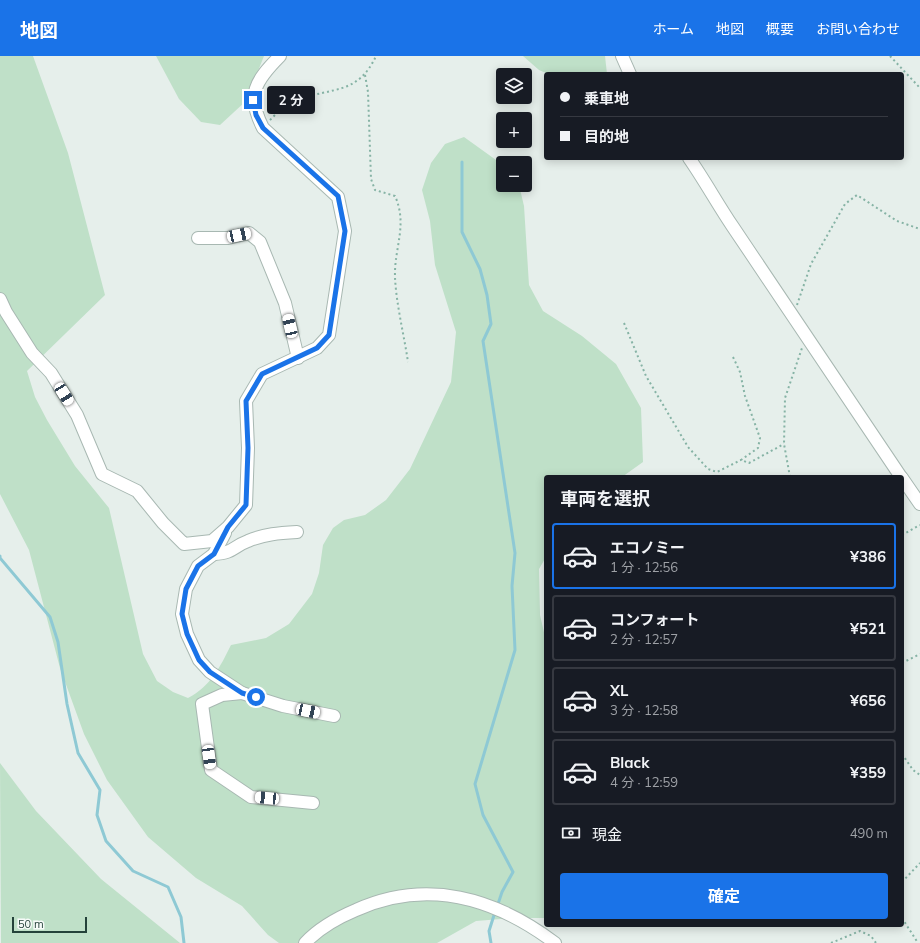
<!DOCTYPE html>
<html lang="ja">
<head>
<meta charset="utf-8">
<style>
  body { margin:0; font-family:Mulish,"Noto Sans JP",sans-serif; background:#242831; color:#f1f3f6; height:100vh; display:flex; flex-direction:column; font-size:15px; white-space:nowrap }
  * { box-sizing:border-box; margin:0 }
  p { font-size:13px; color:#9ea1a6 }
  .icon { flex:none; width:22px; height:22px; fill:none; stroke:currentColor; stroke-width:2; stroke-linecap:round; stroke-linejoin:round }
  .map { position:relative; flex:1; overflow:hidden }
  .drawer { position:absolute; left:544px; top:419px; width:360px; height:452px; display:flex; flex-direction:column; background:#171b24; border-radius:4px; box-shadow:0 2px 10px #0003 }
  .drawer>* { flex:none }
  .hud { position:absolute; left:544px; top:16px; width:360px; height:88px; border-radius:4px; box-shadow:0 2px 10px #0003; display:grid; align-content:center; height:88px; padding:0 16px; background:#171b24 }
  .fabs { position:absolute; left:496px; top:12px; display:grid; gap:8px }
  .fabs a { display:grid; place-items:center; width:36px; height:36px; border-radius:4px; background:#171b24; box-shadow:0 2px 10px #0003; font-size:20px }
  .scale { position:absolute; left:12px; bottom:10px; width:75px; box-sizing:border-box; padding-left:4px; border:2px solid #24423a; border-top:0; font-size:11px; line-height:14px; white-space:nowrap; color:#24423a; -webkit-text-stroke:3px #f7fbf9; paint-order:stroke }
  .end { position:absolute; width:18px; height:18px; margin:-9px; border:5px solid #1a73e8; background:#fff; box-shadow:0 0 0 2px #fff }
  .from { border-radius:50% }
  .bubble { position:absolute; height:28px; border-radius:4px; background:#171b24; box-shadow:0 2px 10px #0003; font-size:13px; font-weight:700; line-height:28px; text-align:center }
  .car { position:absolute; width:12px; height:24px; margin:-12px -6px; border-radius:5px; box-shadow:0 0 3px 1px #0007; background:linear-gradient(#fff 24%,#345 0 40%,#fff 0 76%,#345 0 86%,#fff 0) }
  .hud b { display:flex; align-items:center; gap:14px; height:38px; font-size:15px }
  .hud b+b { border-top:1px solid #363941 }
  .hud i { width:10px; height:10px; background:#f1f3f6 }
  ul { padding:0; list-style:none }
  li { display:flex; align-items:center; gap:12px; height:66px; margin:0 8px 6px; padding:0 8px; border:2px solid #363941; border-radius:4px }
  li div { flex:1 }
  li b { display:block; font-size:15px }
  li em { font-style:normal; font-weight:700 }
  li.selected { border-color:#1a73e8 }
  li>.icon { width:36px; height:36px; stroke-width:1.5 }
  h2 { padding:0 16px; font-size:18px; line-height:48px }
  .pay { display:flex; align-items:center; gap:10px; height:44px; padding:0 16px; font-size:15px }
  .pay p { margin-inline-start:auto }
  .cta { display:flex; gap:8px; margin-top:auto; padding:8px 16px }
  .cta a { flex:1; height:46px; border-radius:4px; background:#1a73e8; color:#fff; font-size:16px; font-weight:700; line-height:46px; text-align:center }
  header { display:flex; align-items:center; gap:24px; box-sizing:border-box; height:56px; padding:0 20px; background:#1a73e8; color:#fff }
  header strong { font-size:19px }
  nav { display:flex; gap:22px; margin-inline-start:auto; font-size:14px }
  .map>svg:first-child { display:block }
  .green { fill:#bfe0c8 }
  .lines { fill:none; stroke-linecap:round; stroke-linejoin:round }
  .stream { stroke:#8ec9d4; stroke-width:3 }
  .minor-casing { stroke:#a8b8b2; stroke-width:14 }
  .path { stroke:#86b3a5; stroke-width:2; stroke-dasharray:2 3; stroke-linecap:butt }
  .minor { stroke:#fff; stroke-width:12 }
  .route { stroke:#1a73e8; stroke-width:5 }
</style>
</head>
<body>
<header>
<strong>地図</strong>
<nav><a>ホーム</a><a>地図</a><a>概要</a><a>お問い合わせ</a></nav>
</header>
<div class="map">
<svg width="920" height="887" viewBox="0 0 920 887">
  <rect width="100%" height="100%" fill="#e6efeb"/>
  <g class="green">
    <path d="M 0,0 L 33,0 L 68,97 L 105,239 L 27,315 L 35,341 L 47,364 L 75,410 L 109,452 L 143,598 L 157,625 L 173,636 L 188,642 C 211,630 220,611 231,589 L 266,582 L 289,568 L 312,538 L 319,517 L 323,489 L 333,472 L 344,464 L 365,459 L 386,444 L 410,413 L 451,326 L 456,276 L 435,209 L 430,165 L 422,134 L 431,107 L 445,88 L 464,81 L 503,109 L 503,129 L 519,129 L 524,150 L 529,229 L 543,255 L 582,280 L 616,308 L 641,352 L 643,406 L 622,421 L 546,421 L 546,501 L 539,513 L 540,559 L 546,585 L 546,862 L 514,862 L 476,865 L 437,887 L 279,887 L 268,879 L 242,850 L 196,822 L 148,781 L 107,724 L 84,678 L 60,612 L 29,494 L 0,438 Z"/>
    <polygon points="156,0 264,0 246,45 220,69 201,66 179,43"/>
    <polygon points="523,0 605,0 607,18 548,18 539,14"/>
    <polygon points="0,707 36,755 101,823 180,887 1,887"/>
  </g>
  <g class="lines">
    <g class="stream">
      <polyline points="462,106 462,176 480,213 487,239 491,268 483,285 515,497 512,530 515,594 475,728 483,759 513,816 502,836 497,851"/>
      <polyline points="0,500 0,502 50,561 58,586 67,648 78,697 100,734 97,759 106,785 133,815 168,831 181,861 184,887"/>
      <polyline points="491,887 489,875 495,856"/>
    </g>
    <g class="minor-casing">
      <g id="minor">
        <polyline points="622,0 630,18"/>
        <path d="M 689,102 C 705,125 718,149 733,171 C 789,255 845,338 901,421"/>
        <polyline points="198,182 228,182 249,177 260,186 285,247 298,302"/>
        <path d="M 0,243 L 6,256 L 32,297 L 51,317 L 77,359 L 102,418 L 137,435 L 163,467 L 184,488 L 212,485 L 228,471 L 246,449 L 248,392 L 246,345 L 262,318 L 317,292 L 329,279 L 345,175 L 338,141 L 263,72 C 246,39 255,25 280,0"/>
        <polyline points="902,422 920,448"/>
        <polyline points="225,477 214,498 198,510 186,533 182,558 187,578 199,604 210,616 242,637 283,650 334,660"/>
        <path d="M 214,498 C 234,497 232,491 248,485 C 264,478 280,477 297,476"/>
        <polyline points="242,637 222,639 202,648 211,714 251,741 313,747"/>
        <path d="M 305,887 C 319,872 337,862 356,854 C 427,822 495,842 555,887"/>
      </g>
    </g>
    <g class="path">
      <polyline points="890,0 920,32"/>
      <path d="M 365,19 L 368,36 L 371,123 L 375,134 L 395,140 C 408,169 394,192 395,221 C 396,247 404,279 408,306"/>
      <path d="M 270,64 C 278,56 286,47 297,44 C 332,31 358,39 376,0"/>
      <polyline points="797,249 811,208 845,148 857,139 897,165 920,173"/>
      <polyline points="624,267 646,320 688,391 708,413 717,416 741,404"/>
      <polyline points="733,301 740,316 745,340 760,382 758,392 741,404 749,407 784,388"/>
      <polyline points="790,421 784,388 785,342 802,292"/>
      <polyline points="902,479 920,469"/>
      <polyline points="902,607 920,598"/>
      <polyline points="902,698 913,714 920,719"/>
      <polyline points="902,826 920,807"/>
      <polyline points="902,862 918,887"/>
      <polyline points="831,887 860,875 871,880 876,887"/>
    </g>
    <use href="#minor" class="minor"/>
  </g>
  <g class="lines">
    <polyline class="route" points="253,44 256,59 263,72 338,140 345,175 329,279 317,292 262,318 246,345 248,392 246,449 228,471 214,498 198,510 186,533 182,558 187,578 199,604 210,616 242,637 256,641"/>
  </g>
</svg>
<div class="fabs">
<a><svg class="icon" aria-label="layers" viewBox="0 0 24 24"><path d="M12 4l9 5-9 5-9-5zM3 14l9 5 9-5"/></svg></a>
<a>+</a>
<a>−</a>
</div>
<div class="scale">50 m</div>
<i class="end from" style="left:256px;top:641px"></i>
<i class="end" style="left:253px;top:44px"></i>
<div class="bubble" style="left:267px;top:30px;width:48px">2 分</div>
<i class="car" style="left:239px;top:179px;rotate:78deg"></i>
<i class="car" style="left:290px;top:270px;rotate:347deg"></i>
<i class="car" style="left:64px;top:338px;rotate:148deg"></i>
<i class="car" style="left:308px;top:655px;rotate:102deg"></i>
<i class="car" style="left:209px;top:701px;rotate:172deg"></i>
<i class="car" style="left:267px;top:742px;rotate:275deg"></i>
<div class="hud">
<b><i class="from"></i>乗車地</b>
<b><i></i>目的地</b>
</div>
<section class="drawer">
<h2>車両を選択</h2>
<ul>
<li class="selected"><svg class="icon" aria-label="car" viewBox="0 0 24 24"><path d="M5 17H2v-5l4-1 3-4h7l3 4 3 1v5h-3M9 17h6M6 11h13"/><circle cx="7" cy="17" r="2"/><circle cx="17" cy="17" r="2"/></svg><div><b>エコノミー</b><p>1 分 · 12:56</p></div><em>¥386</em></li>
<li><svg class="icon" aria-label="car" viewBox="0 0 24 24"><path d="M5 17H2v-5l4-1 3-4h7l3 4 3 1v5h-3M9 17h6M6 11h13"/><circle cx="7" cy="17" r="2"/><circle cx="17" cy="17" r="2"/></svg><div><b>コンフォート</b><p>2 分 · 12:57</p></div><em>¥521</em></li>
<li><svg class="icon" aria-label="car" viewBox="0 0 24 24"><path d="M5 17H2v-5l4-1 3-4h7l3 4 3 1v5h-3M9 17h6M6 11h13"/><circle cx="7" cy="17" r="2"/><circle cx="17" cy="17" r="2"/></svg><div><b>XL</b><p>3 分 · 12:58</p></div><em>¥656</em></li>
<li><svg class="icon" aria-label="car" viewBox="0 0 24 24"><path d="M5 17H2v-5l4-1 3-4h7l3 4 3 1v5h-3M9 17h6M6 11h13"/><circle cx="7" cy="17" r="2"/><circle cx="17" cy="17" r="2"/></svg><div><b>Black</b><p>4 分 · 12:59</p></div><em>¥359</em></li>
</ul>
<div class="pay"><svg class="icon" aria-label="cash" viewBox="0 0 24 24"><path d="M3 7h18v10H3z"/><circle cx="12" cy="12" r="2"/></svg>現金<p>490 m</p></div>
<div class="cta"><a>確定</a></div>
</section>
</div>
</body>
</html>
